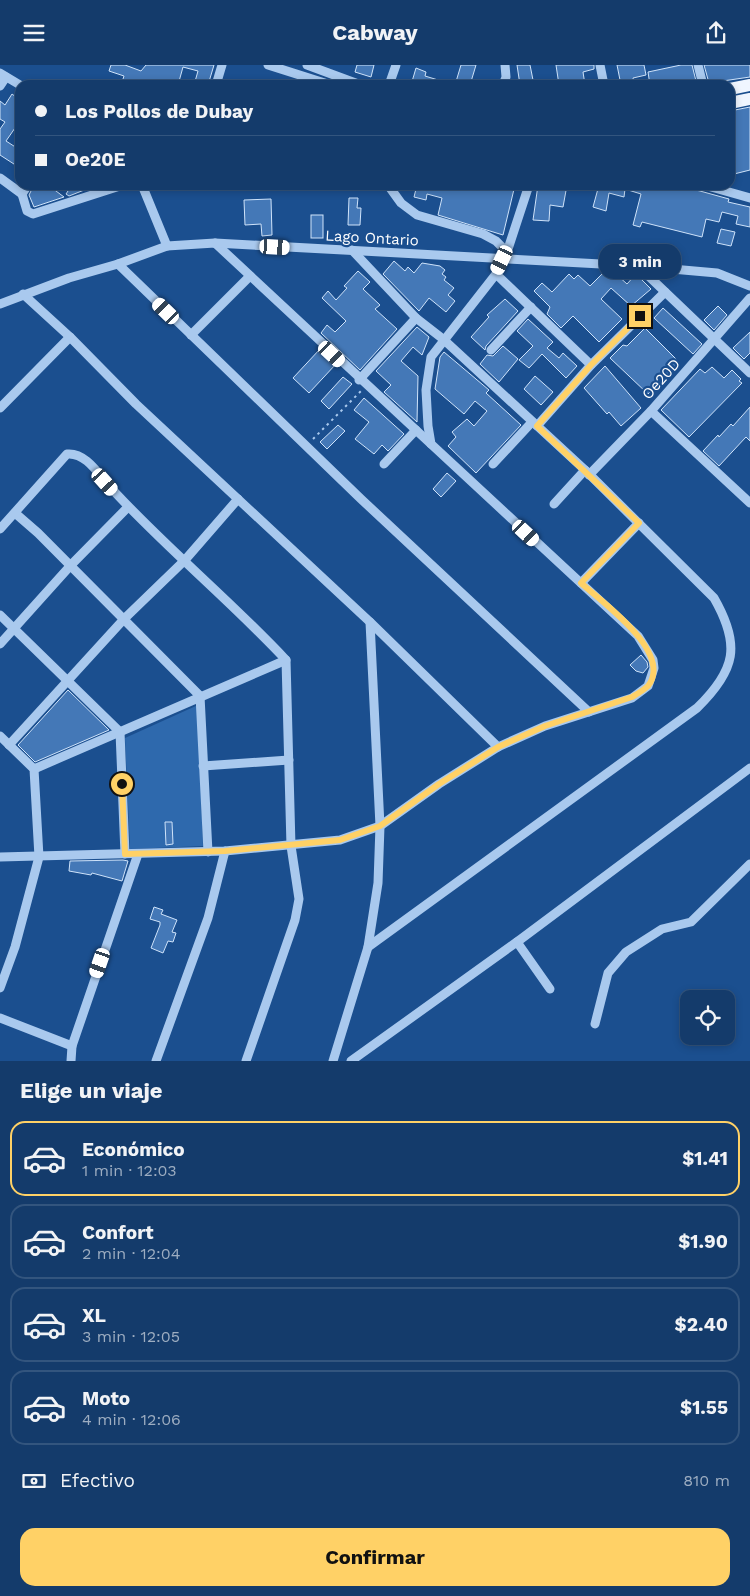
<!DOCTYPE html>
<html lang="es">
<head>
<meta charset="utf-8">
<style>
  body { margin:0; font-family:"Work Sans",sans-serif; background:#214673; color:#f1f3f6; height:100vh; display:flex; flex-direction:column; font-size:19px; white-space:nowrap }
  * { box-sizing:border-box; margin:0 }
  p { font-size:16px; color:#9dadc1 }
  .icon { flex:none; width:28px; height:28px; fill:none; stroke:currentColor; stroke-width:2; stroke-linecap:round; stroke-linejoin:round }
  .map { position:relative; height:996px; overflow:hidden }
  .sheet { display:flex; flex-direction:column; background:#143b6b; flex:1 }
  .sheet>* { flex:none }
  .top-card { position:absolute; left:15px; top:15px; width:720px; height:110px; border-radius:15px; box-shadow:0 2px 8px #0003,0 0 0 1px #33557e; display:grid; align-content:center; height:110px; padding:0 20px; background:#143b6b }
  .tools { position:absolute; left:680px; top:925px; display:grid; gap:10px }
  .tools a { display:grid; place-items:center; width:55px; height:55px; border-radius:10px; background:#143b6b; box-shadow:0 2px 8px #0003,0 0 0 1px #33557e; font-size:25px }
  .end { position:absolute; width:22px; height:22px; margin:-11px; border:6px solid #ffd166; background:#111; box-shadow:0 0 0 2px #111 }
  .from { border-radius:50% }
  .bubble { position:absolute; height:35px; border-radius:15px; background:#143b6b; box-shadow:0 2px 8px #0003,0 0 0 1px #33557e; font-size:16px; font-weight:700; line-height:35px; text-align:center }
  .car { position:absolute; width:15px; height:30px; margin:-15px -8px; border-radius:6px; box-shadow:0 0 4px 1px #0007; background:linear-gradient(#fff 24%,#345 0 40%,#fff 0 76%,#345 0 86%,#fff 0) }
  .top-card b { display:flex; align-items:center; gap:18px; height:48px; font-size:19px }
  .top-card b+b { border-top:1px solid #33557e }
  .top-card i { width:12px; height:12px; background:#f1f3f6 }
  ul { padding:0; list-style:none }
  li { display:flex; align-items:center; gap:15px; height:75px; margin:0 10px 8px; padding:0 10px; border:2px solid #33557e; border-radius:15px }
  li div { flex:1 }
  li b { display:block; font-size:19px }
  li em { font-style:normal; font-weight:700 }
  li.selected { border-color:#ffd166 }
  li>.icon { width:45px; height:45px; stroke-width:1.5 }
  h2 { padding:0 20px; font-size:22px; line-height:60px }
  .pay { display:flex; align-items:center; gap:12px; height:55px; padding:0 20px; font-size:19px }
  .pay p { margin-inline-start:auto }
  .action { display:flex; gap:10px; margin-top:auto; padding:10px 20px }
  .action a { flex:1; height:58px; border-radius:15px; background:#ffd166; color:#111; font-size:20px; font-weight:700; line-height:58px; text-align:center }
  header { display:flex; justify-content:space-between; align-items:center; height:65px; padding:0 20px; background:#143b6b; font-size:22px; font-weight:700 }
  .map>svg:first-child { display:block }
  .green { fill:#2e69ad }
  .building { fill:#4478b7; stroke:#cfe3fa }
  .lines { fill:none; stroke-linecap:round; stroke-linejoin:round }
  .path { stroke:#a9c9ee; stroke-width:2; stroke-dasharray:2.5 4; stroke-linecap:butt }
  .minor { stroke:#a9c9ee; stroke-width:9 }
  .major { stroke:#f0f6ff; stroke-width:12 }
  .route { stroke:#ffd166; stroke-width:6 }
  .labels { text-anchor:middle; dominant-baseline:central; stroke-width:4.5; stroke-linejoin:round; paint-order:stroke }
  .street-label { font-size:15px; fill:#fff; stroke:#1b4f8f }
</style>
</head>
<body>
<header><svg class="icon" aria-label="menu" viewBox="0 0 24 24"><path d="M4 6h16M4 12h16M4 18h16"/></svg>Cabway<svg class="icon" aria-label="share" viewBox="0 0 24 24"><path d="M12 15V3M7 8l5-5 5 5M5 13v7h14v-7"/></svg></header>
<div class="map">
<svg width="750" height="996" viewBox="0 0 750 996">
  <rect width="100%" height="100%" fill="#1b4f8f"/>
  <polygon class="green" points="198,640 203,781 130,784 125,673"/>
  <g class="building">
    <polygon points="111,0 125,0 141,6 146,0 214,0 208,20 194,20 198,6 183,2 178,20 133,20 122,17 124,11 109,6"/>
    <polygon points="357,0 374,0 371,12 355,7"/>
    <polygon points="461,0 476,0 470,20 455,20"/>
    <polygon points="517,0 530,0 534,20 520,20"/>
    <polygon points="556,0 594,0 594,4 583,7 585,20 559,20"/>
    <polygon points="617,0 644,0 646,10 633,13 634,20 621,20"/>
    <polygon points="681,0 692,0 697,20 650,20 648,7"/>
    <polygon points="704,0 750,0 750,12 709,18"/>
    <polygon points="416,3 426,7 425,11 448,18 448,20 411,20"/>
    <polygon points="12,29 20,35 20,67 15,63 6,76 20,85 20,96 17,101 0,90 0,64 5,57 0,54 0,36 5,40"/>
    <polygon points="750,42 750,105 730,110 730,46"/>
    <polygon points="34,120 48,120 64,132 34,142 29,130"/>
    <polygon points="72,120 97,120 69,131 66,129"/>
    <polygon points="417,120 515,120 503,170 438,150 442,133 427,129 426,135 414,132"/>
    <polygon points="538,120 567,120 563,142 550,140 549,156 533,155"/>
    <polygon points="599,120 674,120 700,126 729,134 728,137 750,142 750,162 736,159 738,151 722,147 719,157 706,154 702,172 642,157 640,162 633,160 641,129 625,124 624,132 609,128 606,146 593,142"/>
    <polygon points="349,133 358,133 357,143 361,143 360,160 348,160"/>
    <polygon points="271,134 272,170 262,171 261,159 245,160 244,135"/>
    <rect x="311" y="150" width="12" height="23"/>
    <polygon points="721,164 735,167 731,181 717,178"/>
    <polygon points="394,196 405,206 408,202 414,208 422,198 440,201 445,205 442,209 446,212 444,215 454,223 448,230 455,236 446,247 429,233 419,246 383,209"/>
    <polygon points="358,206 370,217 363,224 380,240 375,244 397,264 360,305 321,268 327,260 335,267 346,256 322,233 328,226 336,235 347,223 344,221"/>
    <polygon points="569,209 574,214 578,210 590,221 602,209 616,209 627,219 636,209 651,224 631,241 611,223 601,234 622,254 599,277 573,251 561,263 547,249 550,242 534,226 542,218 552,227"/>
    <polygon points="505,234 518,246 486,281 485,285 471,272 489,252 487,250"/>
    <polygon points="718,241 727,250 714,265 704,255"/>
    <polygon points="663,243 702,279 693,289 654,253"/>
    <polygon points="528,254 553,277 547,283 559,293 563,288 577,301 566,313 542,289 529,303 519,295 533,281 517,266"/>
    <polygon points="417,262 429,272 422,290 413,282 401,296 418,311 417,357 384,327 391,320 376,306"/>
    <polygon points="645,263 679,297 648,329 610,293 623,280 627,281"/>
    <polygon points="750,267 750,288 744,294 733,283"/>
    <polygon points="503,281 518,294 499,317 480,299 487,290 493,291"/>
    <polygon points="320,284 336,299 309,328 293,313"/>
    <polygon points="444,287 489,325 486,328 521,360 476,408 448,381 456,372 452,367 467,354 474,361 487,346 475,336 464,349 435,324 440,292"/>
    <polygon points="605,301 641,343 621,361 609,347 607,349 584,323"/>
    <polygon points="712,302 724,313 732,305 741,314 739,316 742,318 689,372 661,345 700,304 705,308"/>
    <polygon points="535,311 553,327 541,340 524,324"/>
    <polygon points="343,312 352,319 329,344 321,336"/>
    <polygon points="364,333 404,369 388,386 382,380 374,389 355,374 369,357 354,345"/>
    <polygon points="750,342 750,376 746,372 719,401 703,386 718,370 719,372 731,359 733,361"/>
    <polygon points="338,360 345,366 327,384 320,377"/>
    <polygon points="447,408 456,416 441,432 433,424"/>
    <polygon points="641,590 647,597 648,602 643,608 636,606 630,600"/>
    <polygon points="68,625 109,665 35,697 18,680"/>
    <polygon points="165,757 172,757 173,779 166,780"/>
    <polygon points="70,796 123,795 128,796 122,816 92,808 91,810 69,806"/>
    <polygon points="154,842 163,845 161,849 177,855 172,867 176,868 173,877 168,876 163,888 151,883 160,860 160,857 150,854"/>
  </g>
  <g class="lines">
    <polyline class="path" points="313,374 361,326"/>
    <g class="minor">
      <polyline points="268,0 331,20"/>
      <polyline points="307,0 361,20"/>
      <polyline points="600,0 604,20"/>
      <polyline points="698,0 703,20"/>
      <polyline points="0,8 20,20"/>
      <polyline points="216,20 222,0"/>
      <polyline points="389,20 396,0"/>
      <polyline points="503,20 506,12 505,0"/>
      <polyline points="0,21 6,12"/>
      <polyline points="0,113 22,129"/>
      <polyline points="28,120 22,129 27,146 33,149 123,120"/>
      <polyline points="142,120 167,181"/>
      <polyline points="388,120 401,138 417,150 483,169 496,176 507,187"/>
      <polyline points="704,120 750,133"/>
      <polyline points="215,178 431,379"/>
      <path d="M 352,185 L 416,253 L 443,274 L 585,405 L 714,533 C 741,580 736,605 697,643 L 368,882"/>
      <polyline points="118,199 361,434 589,647"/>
      <polyline points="638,201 750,308"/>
      <polyline points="496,209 591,300"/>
      <polyline points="23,229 70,272 136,339 370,557 498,682"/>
      <polyline points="0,239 69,213 118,199 167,181 215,178 638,201 717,208 750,221"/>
      <polyline points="191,270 250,211"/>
      <polyline points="491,285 531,242"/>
      <polyline points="359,315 416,253"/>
      <polyline points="0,343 70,272"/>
      <polyline points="651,346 750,438"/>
      <polyline points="537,361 591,300 665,227"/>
      <polyline points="384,399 416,365"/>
      <polyline points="493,399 532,357"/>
      <polyline points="589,410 651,346 750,233"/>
      <polyline points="554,439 585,405"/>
      <polyline points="15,448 38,468 200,631 208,787"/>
      <path d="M 0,464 L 67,389 C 86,387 99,410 111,423 C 166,483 230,535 286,595 L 291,781 L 299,834 L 295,855 L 246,996"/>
      <polyline points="581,518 639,458"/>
      <polyline points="0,550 120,667 125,789"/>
      <polyline points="0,579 71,500 128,442"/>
      <polyline points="0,671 34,704 39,792 15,882 0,923"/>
      <polyline points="9,680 124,554 185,495 238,434"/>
      <polyline points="203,701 289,695"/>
      <polyline points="34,704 286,595"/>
      <polyline points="0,792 225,786 340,775 380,761 439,719 498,682 545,661 632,633 648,621 654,603 653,595 638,571 431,379 428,361 426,325 431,292 496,209 507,187 529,120"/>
      <polyline points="517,877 550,924"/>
      <polyline points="0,953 72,981"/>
      <polyline points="595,959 608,908 626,887 662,864 691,857 750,799"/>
      <polyline points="71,996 72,981 138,789"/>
      <polyline points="156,996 208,853 225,786"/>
      <polyline points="333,996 368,882 378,818 380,761 370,557"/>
      <polyline points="351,996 521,874 750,703"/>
    </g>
    <g class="major">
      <polyline points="730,24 750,20"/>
      <polyline points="730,38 750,34"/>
    </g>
  </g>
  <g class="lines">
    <path class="route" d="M 122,719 L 125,789 L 225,786 L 340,775 L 380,761 L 439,719 L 498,682 L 545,661 L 632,632 C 637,629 644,625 648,621 C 674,588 602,537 581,518 L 639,458 L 537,361 L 591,300 L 640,251"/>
  </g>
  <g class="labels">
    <g class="street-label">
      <text transform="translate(372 173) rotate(3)">Lago Ontario</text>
      <text transform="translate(661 314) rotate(-48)">Oe20D</text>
    </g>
  </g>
</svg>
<div class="tools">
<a><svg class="icon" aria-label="locate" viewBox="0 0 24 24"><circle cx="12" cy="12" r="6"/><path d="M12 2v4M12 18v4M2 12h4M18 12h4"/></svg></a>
</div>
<i class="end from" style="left:122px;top:719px"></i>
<i class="end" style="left:640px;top:251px"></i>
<div class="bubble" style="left:599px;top:179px;width:82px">3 min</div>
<i class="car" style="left:275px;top:182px;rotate:93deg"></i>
<i class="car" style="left:502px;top:195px;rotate:205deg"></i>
<i class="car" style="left:166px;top:246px;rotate:314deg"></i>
<i class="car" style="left:332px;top:289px;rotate:133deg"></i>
<i class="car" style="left:105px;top:417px;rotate:138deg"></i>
<i class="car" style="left:526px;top:468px;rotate:133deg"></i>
<i class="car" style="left:100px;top:898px;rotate:199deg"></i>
<div class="top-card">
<b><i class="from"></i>Los Pollos de Dubay</b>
<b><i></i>Oe20E</b>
</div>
</div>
<section class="sheet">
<h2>Elige un viaje</h2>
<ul>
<li class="selected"><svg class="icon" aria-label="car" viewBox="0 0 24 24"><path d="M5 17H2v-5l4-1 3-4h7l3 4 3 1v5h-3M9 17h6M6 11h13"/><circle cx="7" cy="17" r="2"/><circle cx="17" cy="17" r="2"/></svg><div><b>Económico</b><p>1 min · 12:03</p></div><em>$1.41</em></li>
<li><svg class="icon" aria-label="car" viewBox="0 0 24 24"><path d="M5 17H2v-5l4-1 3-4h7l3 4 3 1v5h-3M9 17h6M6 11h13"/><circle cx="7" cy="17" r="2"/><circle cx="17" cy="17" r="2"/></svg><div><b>Confort</b><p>2 min · 12:04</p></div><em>$1.90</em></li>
<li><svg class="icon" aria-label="car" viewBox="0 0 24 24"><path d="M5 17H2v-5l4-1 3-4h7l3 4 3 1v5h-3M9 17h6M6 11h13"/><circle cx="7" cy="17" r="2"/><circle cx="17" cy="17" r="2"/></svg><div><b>XL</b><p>3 min · 12:05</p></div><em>$2.40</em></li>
<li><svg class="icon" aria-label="car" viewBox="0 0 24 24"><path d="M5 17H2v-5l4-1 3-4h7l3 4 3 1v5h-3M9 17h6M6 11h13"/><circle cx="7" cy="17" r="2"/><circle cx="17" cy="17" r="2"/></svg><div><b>Moto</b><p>4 min · 12:06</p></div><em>$1.55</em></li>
</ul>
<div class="pay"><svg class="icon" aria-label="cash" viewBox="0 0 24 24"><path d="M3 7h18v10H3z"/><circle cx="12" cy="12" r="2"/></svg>Efectivo<p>810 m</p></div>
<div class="action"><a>Confirmar</a></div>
</section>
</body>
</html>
